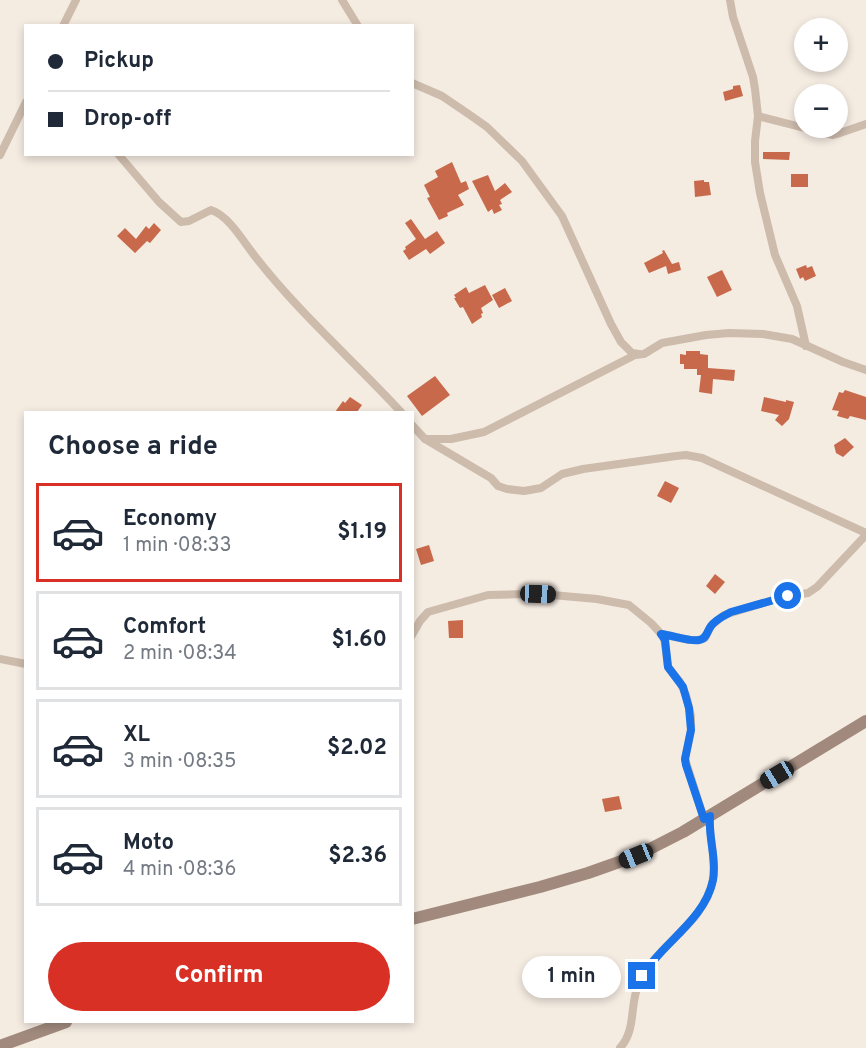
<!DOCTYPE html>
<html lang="en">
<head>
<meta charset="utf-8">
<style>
  body { margin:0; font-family:Overpass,sans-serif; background:#f2f2f3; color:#1f2937; height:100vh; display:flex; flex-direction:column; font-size:22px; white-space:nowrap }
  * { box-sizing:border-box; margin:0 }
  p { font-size:20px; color:#747a83 }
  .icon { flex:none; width:33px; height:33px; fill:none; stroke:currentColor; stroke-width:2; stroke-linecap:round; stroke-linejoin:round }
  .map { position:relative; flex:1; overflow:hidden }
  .drawer { position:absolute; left:24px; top:411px; width:390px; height:612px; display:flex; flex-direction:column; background:#fff; border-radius:0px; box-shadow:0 3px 9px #0003 }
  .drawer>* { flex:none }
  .banner { position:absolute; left:24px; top:24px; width:390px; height:132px; border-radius:0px; box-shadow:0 3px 9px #0003; display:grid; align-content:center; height:132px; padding:0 24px; background:#fff }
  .buttons { position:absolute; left:794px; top:18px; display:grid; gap:12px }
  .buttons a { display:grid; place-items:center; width:54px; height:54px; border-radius:50%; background:#fff; box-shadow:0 3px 9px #0003; font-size:30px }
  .end { position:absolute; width:27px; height:27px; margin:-14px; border:8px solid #1a73e8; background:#fff; box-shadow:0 0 0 3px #fff }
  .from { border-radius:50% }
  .bubble { position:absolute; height:42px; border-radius:21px; background:#fff; box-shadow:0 3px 9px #0003; font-size:20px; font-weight:700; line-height:42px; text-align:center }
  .car { position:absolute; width:18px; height:36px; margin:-18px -9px; border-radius:8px; box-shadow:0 0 4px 2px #0007; background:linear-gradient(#222 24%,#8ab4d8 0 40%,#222 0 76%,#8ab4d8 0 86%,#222 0) }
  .banner b { display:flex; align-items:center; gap:21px; height:57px; font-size:22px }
  .banner b+b { border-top:2px solid #e0e1e3 }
  .banner i { width:15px; height:15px; background:#1f2937 }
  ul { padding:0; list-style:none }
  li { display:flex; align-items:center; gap:18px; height:99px; margin:0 12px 9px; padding:0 12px; border:3px solid #e0e1e3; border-radius:0px }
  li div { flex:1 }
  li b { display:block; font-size:22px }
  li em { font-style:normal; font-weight:700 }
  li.selected { border-color:#d93025 }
  li>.icon { width:54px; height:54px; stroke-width:1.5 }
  h2 { padding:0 24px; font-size:27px; line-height:72px }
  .cta { display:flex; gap:12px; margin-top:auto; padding:12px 24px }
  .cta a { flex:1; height:69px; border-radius:36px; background:#d93025; color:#fff; font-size:24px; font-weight:700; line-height:69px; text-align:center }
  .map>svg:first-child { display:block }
  .building { fill:#c8694b }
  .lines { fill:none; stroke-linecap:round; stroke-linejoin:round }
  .street { stroke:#cdbbac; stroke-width:8 }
  .secondary { stroke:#a18a7d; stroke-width:12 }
  .route { stroke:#1a73e8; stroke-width:8 }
</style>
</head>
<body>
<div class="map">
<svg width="866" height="1048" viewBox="0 0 866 1048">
  <rect width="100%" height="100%" fill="#f4ebe1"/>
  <g class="building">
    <polygon points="740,85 743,96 725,101 723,92 733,89 733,86"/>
    <polygon points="763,152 790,152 789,160 763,159"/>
    <polygon points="452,162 461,183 466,181 469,189 458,195 464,205 447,213 448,216 439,220 427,198 430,197 424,185 438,177 435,171"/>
    <rect x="791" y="174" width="17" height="13"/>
    <polygon points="488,175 495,191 505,183 512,192 500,200 502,204 499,205 502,210 494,214 492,209 488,212 472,181"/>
    <polygon points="704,180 704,182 709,182 711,195 695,197 694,181"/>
    <polygon points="411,219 425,239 437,231 445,243 430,254 426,249 409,260 403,251 406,249 405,247 416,239 405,223"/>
    <polygon points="154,223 161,230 150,243 147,241 135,253 117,236 125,228 136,239 146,226 149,229"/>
    <polygon points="664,250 672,264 679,262 681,270 668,274 666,266 649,273 644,263 663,253 662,251"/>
    <polygon points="806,265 807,268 812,266 816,276 805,281 803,277 800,279 796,269"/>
    <polygon points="722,270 732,290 717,297 707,277"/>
    <polygon points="485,285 493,300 481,308 483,313 481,314 482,317 472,324 463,307 460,308 454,298 456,298 454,295 466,287 469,293"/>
    <polygon points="505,288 512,301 499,308 492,295"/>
    <polygon points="686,351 700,351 700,354 708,355 708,368 735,370 734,381 713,379 712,394 699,392 701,375 697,375 697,369 684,369 684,364 680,364 680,354 686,355"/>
    <polygon points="435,376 450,395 422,416 407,396"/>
    <polygon points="845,390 866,397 866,420 850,416 848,419 837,416 839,411 832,410 839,392 843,393"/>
    <polygon points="350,397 362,405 357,412 335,412 343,401 345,403"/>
    <polygon points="764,397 786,402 786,400 794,402 789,419 782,426 775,420 779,415 761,411"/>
    <polygon points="845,438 854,447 843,457 836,453 834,445"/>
    <polygon points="665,481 679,488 671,503 657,496"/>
    <polygon points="429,545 434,561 421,565 416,549"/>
    <polygon points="715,574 725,582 715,594 706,586"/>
    <polygon points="463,620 463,638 449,638 448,621"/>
    <polygon points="619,796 622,809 605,812 602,799"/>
  </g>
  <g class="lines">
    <g class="street">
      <polyline points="342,0 358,26"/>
      <polyline points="730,0 733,17 753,77 755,89 758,116 755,141 755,162 760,193 775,255 797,306 806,346"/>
      <polyline points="63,26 76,0"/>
      <polyline points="412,83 442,96 470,115 487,127 522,161 562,216 611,324 621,342 632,353 639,354"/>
      <polyline points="758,116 832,135 840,133 866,124"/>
      <path d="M 118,154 L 159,202 L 181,222 L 189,221 L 211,210 C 228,215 243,241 254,255 C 298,312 353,360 401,412"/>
      <polyline points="0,155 26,102"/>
      <polyline points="412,425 425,439 451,439 484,432 635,355 644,354 662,343 706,335 729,333 763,334 792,339 843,362 866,370"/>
      <polyline points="425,439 491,478 498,486 507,489 524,491 541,488 562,474 583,469 676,456 686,455 702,458 866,533"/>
      <polyline points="661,634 690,640 700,640 705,638 711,626 724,615 783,597 808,593 817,587 866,535"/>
      <polyline points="412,635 420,621 428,612 488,595 524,594 552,595 597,599 629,605 651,623 664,637 668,667 680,682 686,695 691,716 691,730 685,759 704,819"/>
      <polyline points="0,659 26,664"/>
      <path d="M 620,1048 C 637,1029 629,1004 639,983 C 656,945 701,926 712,884 C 718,862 708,838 710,816"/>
    </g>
    <g class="secondary">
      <polyline points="412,919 540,887 588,873 636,856 683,832 866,721"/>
      <polyline points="0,1046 66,1022"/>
    </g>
  </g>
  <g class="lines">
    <path class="route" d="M 642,976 C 662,943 705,920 713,880 C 717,859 708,837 710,816 L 704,819 L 686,765 L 685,759 L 691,730 L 689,708 L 683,687 L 668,667 L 665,640 L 661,634 C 671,635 691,642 699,640 C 707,639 707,631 711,626 C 716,619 724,616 731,612 L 788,596"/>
  </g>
</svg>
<div class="buttons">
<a>+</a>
<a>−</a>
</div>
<i class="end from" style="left:788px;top:596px"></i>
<i class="end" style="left:642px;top:976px"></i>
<div class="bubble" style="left:522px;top:956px;width:99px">1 min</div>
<i class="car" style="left:538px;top:594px;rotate:92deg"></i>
<i class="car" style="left:777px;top:775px;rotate:239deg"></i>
<i class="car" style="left:636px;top:856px;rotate:248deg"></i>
<div class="banner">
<b><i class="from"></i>Pickup</b>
<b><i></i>Drop-off</b>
</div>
<section class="drawer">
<h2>Choose a ride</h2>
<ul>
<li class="selected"><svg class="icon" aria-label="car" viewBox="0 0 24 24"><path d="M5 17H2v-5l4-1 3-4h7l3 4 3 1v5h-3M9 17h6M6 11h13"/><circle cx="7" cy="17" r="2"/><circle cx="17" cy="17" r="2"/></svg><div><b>Economy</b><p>1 min · 08:33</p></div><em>$1.19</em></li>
<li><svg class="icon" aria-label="car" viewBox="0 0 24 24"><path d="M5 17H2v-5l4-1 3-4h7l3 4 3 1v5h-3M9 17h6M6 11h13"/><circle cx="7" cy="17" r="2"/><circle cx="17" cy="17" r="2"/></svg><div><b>Comfort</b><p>2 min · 08:34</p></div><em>$1.60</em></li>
<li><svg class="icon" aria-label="car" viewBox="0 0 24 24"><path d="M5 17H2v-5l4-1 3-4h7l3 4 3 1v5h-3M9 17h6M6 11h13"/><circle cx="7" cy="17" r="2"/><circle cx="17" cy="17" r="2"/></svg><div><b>XL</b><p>3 min · 08:35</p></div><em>$2.02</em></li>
<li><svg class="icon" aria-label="car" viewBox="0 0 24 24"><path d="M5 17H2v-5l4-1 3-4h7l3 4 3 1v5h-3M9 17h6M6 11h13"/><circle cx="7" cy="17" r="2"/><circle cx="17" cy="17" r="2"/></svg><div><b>Moto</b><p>4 min · 08:36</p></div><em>$2.36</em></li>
</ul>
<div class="cta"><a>Confirm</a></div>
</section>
</div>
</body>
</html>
